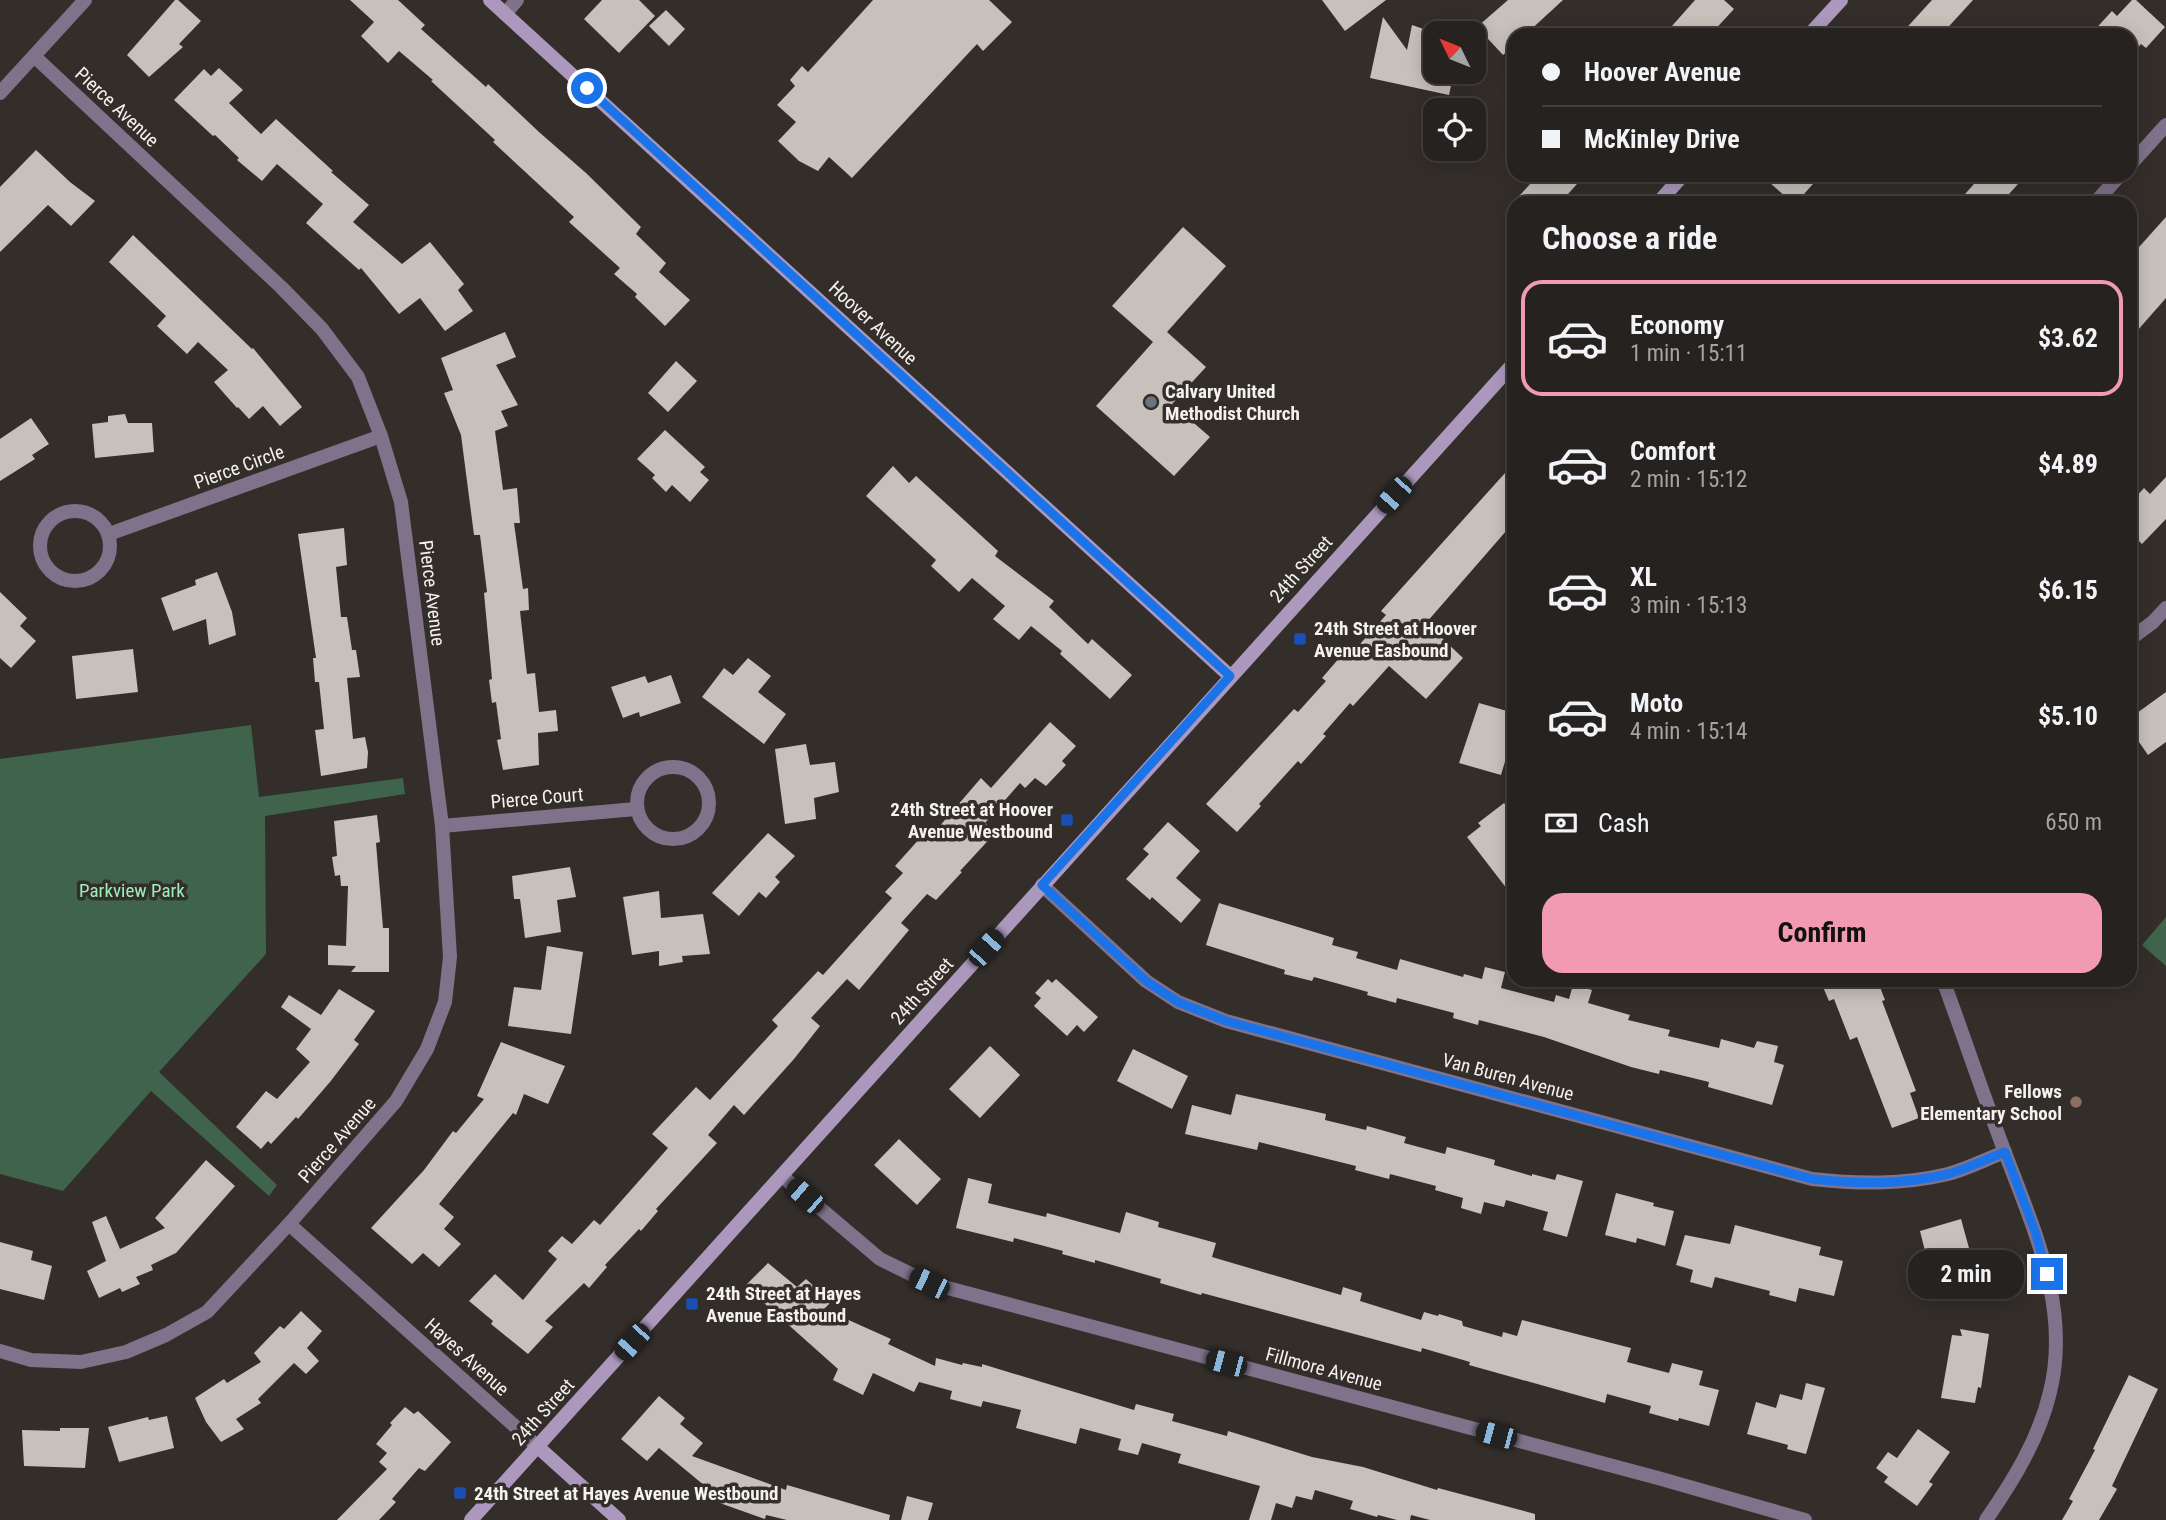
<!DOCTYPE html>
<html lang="en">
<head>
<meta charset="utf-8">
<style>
  body { margin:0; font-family:"Roboto Condensed",sans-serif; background:#2e2a29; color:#f1f3f6; height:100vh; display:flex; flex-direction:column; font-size:26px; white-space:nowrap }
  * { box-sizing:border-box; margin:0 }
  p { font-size:23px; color:#a4a4a5 }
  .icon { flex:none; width:38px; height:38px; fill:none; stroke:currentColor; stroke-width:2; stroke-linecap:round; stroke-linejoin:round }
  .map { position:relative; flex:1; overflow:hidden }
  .drawer { position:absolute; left:1507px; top:196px; width:630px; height:791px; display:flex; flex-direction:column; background:#262220; border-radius:21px; box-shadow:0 4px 18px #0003,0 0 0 2px #423f3e }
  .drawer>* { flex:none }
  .guide { position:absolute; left:1507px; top:28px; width:630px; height:154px; border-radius:21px; box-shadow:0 4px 18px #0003,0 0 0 2px #423f3e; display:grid; align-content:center; height:154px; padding:0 35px; background:#262220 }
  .needle { width:46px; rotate:313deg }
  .buttons { position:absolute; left:1423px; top:21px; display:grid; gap:14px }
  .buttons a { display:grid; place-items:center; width:63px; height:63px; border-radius:14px; background:#262220; box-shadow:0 4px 18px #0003,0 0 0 2px #423f3e; font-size:35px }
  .end { position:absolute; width:32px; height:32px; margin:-16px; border:9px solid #1a73e8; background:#fff; box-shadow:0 0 0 4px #fff }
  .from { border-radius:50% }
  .bubble { position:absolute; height:49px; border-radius:21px; background:#262220; box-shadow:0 4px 18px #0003,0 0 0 2px #423f3e; font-size:23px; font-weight:700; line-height:49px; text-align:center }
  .car { position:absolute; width:21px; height:42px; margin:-21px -10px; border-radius:9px; box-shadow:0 0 5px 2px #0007; background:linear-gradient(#222 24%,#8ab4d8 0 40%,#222 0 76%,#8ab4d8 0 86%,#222 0) }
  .guide b { display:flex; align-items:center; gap:24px; height:66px; font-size:26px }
  .guide b+b { border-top:2px solid #423f3e }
  .guide i { width:18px; height:18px; background:#f1f3f6 }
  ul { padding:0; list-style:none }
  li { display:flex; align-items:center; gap:21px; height:116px; margin:0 14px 10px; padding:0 21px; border:4px solid transparent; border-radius:21px }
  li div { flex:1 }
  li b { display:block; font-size:26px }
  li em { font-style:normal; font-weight:700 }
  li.active { border-color:#f19ab2 }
  li>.icon { width:63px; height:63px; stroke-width:1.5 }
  h2 { padding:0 35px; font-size:32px; line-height:84px }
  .pay { display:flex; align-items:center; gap:18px; height:77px; padding:0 35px; font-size:26px }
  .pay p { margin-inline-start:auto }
  .cta { display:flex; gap:14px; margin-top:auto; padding:14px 35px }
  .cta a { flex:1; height:80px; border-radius:21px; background:#f19ab2; color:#111; font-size:28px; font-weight:700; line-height:80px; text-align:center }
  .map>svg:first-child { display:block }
  .green { fill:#3f634b }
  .building { fill:#c7c0bb }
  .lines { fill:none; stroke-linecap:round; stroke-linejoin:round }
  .street { stroke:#7f728a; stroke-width:14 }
  .secondary { stroke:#ac98bd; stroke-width:14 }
  .route { stroke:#1a73e8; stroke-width:9 }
  .worship-dot { fill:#6b7280; stroke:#332e2a; stroke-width:2.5 }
  .transit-dot { fill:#1a4fb4; stroke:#332e2a; stroke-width:2.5 }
  .education-dot { fill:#8d6e63; stroke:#332e2a; stroke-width:2.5 }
  .labels { text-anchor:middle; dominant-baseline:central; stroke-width:7; stroke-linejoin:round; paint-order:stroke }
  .street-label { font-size:19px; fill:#f4f1ee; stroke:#332e2a }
  .poi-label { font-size:19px; font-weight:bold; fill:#f4f1ee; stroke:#332e2a; text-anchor:start }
  .park-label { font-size:19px; fill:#99f1b8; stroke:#332e2a }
</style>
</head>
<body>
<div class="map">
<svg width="2166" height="1520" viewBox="0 0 2166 1520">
  <rect width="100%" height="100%" fill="#332e2a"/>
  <g class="green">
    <polygon points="251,725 259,797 403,778 405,794 265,816 266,954 159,1072 277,1185 269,1196 151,1091 63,1191 0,1174 0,759"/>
    <polygon points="2166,917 2166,966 2142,945"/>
  </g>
  <g class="building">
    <polygon points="175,0 178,0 201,21 179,44 183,47 149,77 127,55"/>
    <polygon points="350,0 398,0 425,25 421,29 486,87 488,84 539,132 586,173 641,227 636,234 666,263 659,272 690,300 665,326 635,297 637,294 614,274 620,268 569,222 574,217 493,142 495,140 431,81 433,80 399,51 388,63 361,36 374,22"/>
    <polygon points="602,0 639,0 655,16 619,53 584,19"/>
    <polygon points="873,0 989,0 1012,22 983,51 977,44 852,178 829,157 818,171 799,161 778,141 796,122 777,105 795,86 790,80 802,66 808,72"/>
    <polygon points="1322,0 1386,0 1345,31"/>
    <polygon points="1508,0 1563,0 1525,35 1514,35 1514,45 1503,55 1477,27"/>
    <polygon points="1695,0 1724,0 1734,9 1710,35 1664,35"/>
    <polygon points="1932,0 1973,0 1941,35 1900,35"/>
    <polygon points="2132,0 2136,0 2165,27 2146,48 2141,44 2130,57 2130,35 2090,35 2112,11 2117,16"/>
    <polygon points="666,10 685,29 669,46 649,26"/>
    <polygon points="1383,17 1407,50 1412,25 1435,33 1435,72 1454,72 1449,95 1370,78"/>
    <polygon points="219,68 243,90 229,103 261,134 276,119 333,171 331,172 369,205 353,222 402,264 430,242 464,284 458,290 473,311 445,331 420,298 399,314 361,268 359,270 306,223 323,204 277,164 262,181 237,160 239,158 215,135 213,136 174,100 204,69 211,76"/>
    <polygon points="36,150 70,182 95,201 71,226 48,205 0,252 0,187"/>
    <polygon points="1538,175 1585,175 1560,203 1513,203"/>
    <polygon points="1761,175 1821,175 1796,203 1793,203"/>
    <polygon points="1982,175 2026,175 2001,203 1957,203"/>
    <polygon points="2166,217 2166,298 2130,339 2130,257"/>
    <polygon points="1183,227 1226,266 1167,332 1206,367 1172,404 1210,437 1174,476 1096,406 1153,342 1112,306"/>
    <polygon points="133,235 252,349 253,348 302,407 280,426 263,406 249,419 238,407 237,408 214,382 228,370 198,342 187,354 157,326 166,316 109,262"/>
    <polygon points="505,332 516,357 496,365 518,405 501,411 508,426 495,431 503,490 517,488 520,523 514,523 523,589 528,588 529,610 520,611 527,674 535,673 539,712 556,710 558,731 538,733 539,765 503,770 497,740 501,739 496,702 492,703 489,680 492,679 484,593 487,592 480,535 474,535 461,435 444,393 453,390 441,358"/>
    <polygon points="676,361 697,381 668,412 648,393"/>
    <polygon points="125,414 128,423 152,423 154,452 95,458 92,424 108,422 108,416"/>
    <polygon points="31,418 49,444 32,455 35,459 0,481 0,439"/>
    <polygon points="665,430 705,467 700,472 709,480 690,502 672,485 666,492 652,478 655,475 637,459"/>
    <polygon points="1514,463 1514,522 1426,623 1463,658 1426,699 1389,666 1353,706 1350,703 1323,734 1326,736 1301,764 1298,761 1259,804 1261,806 1237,832 1206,804 1294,709 1298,712 1326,681 1322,678 1347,649 1352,653 1386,615 1381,611"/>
    <polygon points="893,466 909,483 916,476 998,551 995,556 1054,601 1049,607 1088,644 1092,639 1132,675 1110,699 1060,654 1062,651 1031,626 1019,640 993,619 1005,606 972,578 959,592 931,566 936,560 866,496"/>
    <polygon points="2166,477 2166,519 2142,544 2130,532 2130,503 2144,488 2150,494"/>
    <polygon points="344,528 347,565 336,567 341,617 347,617 352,650 356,650 360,677 347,678 353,739 365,737 368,752 367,768 321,776 315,730 324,729 319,682 315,682 313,658 316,658 298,534"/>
    <polygon points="217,572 232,612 236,635 209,645 206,619 173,631 161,598 196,585 195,580"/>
    <polygon points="0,592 27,618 20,626 36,641 11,668 0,658"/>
    <polygon points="133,649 138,692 76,699 72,656"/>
    <polygon points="748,658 771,676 758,692 786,714 764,744 702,697 724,668 733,675"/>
    <polygon points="671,675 681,703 640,717 639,712 623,718 611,687 645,676 648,683"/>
    <polygon points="2166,692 2166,742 2148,755 2130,729 2130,718"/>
    <polygon points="1479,703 1514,713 1507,736 1512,738 1501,775 1459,763"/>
    <polygon points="1050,722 1076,746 1062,761 1066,765 1046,786 1035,778 1025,788 1020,783 985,823 996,832 960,871 962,872 936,900 927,894 901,923 909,930 859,990 847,979 811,1018 820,1026 794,1059 744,1115 734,1105 708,1135 717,1143 656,1209 658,1211 641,1231 639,1229 605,1265 607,1267 589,1288 584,1283 545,1321 553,1327 528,1354 491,1324 493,1321 469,1301 495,1274 523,1300 557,1259 548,1251 562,1236 572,1244 594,1220 600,1225 668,1148 652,1134 696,1087 710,1100 778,1026 772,1020 818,971 823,975 892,898 885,892 903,873 895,866 921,837 926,842 981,778 991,788"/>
    <polygon points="806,744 810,765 835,762 839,792 814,798 816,819 785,824 775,749"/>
    <polygon points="1504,803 1514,816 1514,898 1467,837 1481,826 1478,823"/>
    <polygon points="377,815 380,842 376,843 383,928 389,928 389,972 351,972 356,966 328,965 328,945 346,946 348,886 341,886 340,875 335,876 332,857 337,856 334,821"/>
    <polygon points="1168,822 1200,851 1176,878 1201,900 1181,923 1152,897 1150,900 1126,879 1149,854 1143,849"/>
    <polygon points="768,833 795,856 775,877 780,882 766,898 759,892 739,916 712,893"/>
    <polygon points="570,867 576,897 557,900 561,932 525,938 520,899 514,899 512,876"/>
    <polygon points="659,891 661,918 703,914 710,954 682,956 683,962 659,966 659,951 632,955 623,897"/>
    <polygon points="1219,903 1334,938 1332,945 1358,952 1356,958 1397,970 1400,959 1463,977 1464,974 1482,979 1485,967 1505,972 1501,988 1554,1002 1556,995 1569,999 1573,985 1592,990 1588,1003 1630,1015 1628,1020 1670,1030 1668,1036 1719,1048 1721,1039 1754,1048 1757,1041 1778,1046 1774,1062 1784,1065 1772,1105 1708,1087 1709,1082 1660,1070 1659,1074 1631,1067 1544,1037 1479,1020 1478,1025 1453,1018 1454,1013 1397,998 1396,1003 1367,995 1368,992 1314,977 1312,981 1284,974 1285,970 1206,945"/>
    <polygon points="547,946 583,952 571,1034 508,1026 514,987 541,990"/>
    <polygon points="1048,979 1052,983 1056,979 1098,1017 1084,1032 1077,1025 1067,1036 1034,1006 1041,998 1035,993"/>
    <polygon points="1820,980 1880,980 1878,982 1885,1000 1882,1001 1916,1091 1910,1093 1919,1118 1892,1128 1857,1037 1850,1040 1834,999 1829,1001"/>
    <polygon points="339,989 375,1011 354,1040 359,1044 330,1082 298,1119 296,1117 271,1144 268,1141 261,1149 236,1127 266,1091 277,1099 310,1062 296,1049 311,1029 281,1007 289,995 321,1015"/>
    <polygon points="501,1042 565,1066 548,1104 524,1094 516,1115 513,1113 439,1204 454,1217 444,1229 461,1244 439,1267 423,1253 412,1264 371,1228 424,1170 453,1131 456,1133 484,1099 477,1096"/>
    <polygon points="990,1046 1020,1075 980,1118 949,1089"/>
    <polygon points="1133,1049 1188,1076 1172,1109 1117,1081"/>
    <polygon points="1236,1094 1326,1114 1325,1120 1366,1130 1367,1126 1406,1137 1404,1143 1445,1154 1447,1147 1495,1160 1494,1165 1532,1176 1532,1174 1555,1180 1557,1174 1583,1181 1567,1237 1543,1230 1548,1212 1506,1200 1504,1207 1484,1202 1481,1214 1461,1208 1463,1198 1435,1190 1436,1186 1390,1174 1389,1179 1355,1170 1356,1166 1259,1142 1257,1150 1185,1134 1192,1105 1231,1115"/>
    <polygon points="899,1139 941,1179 917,1205 874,1165"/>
    <polygon points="206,1160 235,1186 176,1253 151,1265 153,1270 136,1277 140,1284 122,1292 120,1288 99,1298 87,1271 106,1261 92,1222 106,1216 120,1249 165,1228 155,1218"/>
    <polygon points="968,1178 992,1184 988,1203 1046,1217 1047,1213 1120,1233 1126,1212 1159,1222 1158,1227 1216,1243 1212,1257 1341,1295 1343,1287 1362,1293 1360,1301 1421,1320 1424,1312 1438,1316 1439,1314 1462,1321 1463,1326 1502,1337 1503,1332 1517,1336 1522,1320 1631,1348 1627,1362 1669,1373 1672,1363 1703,1371 1699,1385 1719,1390 1709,1426 1679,1418 1678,1421 1649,1413 1651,1406 1607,1394 1605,1403 1469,1365 1470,1362 1422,1348 1421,1352 1202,1293 1201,1295 1160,1283 1161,1279 1095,1260 1095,1263 1062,1254 1063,1251 1014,1238 1013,1242 956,1228"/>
    <polygon points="1616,1193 1654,1203 1653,1206 1674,1211 1665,1246 1637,1238 1636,1243 1605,1235"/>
    <polygon points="1961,1219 1980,1288 1951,1296 1949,1286 1941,1288 1936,1269 1923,1273 1917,1254 1925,1251 1920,1231"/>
    <polygon points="1735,1225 1821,1247 1819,1255 1843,1261 1834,1296 1799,1288 1796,1302 1769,1295 1770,1291 1715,1277 1712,1288 1690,1282 1693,1270 1676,1265 1685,1235 1730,1244"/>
    <polygon points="0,1242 33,1251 31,1260 52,1266 44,1300 0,1289"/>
    <polygon points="768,1263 797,1287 806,1279 831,1302 824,1309 891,1339 888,1344 935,1366 936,1358 962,1365 963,1363 982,1367 982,1364 1134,1410 1136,1404 1174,1414 1172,1421 1227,1436 1228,1431 1312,1457 1363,1467 1437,1490 1438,1488 1535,1514 1535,1520 1430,1520 1411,1515 1410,1520 1397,1520 1378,1515 1377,1517 1350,1509 1353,1501 1315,1490 1312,1500 1296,1496 1292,1508 1276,1503 1271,1520 1249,1520 1260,1486 1178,1463 1181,1454 1142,1443 1138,1455 1118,1450 1121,1439 1080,1428 1076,1444 1016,1428 1021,1410 983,1401 981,1407 950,1399 952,1391 919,1382 914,1392 873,1373 863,1395 833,1380 838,1369 745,1286"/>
    <polygon points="301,1311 322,1331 307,1348 319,1361 306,1374 294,1363 258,1399 261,1403 236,1419 244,1429 221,1442 206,1422 195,1398 224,1379 227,1383 261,1362 254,1353 280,1326 284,1329"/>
    <polygon points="1960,1329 1989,1334 1981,1388 1978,1387 1975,1403 1941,1398 1952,1335 1962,1336"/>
    <polygon points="2129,1375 2158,1389 2112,1486 2117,1489 2099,1520 2062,1520 2073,1501 2069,1499 2095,1450 2093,1449"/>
    <polygon points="1806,1383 1825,1388 1806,1454 1787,1449 1788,1445 1747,1434 1756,1402 1776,1408 1780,1394 1802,1400"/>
    <polygon points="659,1396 685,1418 680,1424 703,1443 692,1456 786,1490 787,1485 890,1515 889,1520 787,1520 766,1515 765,1519 717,1502 718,1496 703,1492 705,1486 659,1448 647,1461 621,1439"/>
    <polygon points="405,1407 414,1414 418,1411 451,1442 425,1471 419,1468 392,1499 396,1502 379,1520 337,1520 387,1469 379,1462 387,1453 376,1444 392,1425 390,1423"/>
    <polygon points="167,1416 174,1448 119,1462 108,1427 148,1417 149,1420"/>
    <polygon points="60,1428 89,1428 85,1468 24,1466 22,1430 60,1431"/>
    <polygon points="1918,1429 1950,1452 1929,1482 1933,1484 1917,1506 1884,1482 1888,1477 1876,1468 1888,1452 1897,1458"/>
    <polygon points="907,1496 933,1503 928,1520 901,1520"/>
  </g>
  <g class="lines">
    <g class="street">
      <polyline points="505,14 517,0"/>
      <polyline points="0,93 85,0"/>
      <polyline points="2130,165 2166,125"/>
      <polyline points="2095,203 2120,175"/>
      <circle cx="75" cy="546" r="35"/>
      <polyline points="109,534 381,436"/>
      <polyline points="2130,639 2153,622 2166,608"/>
      <circle cx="673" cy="803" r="36"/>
      <polyline points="442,826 636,809"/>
      <path d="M 1042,885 L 1146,981 L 1178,1002 L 1226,1021 L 1812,1179 C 1858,1184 1902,1185 1948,1174 C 1967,1169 1986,1159 2005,1152"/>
      <path d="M 1943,980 C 1964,1037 1983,1094 2004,1150 C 2033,1227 2071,1308 2050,1392 C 2039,1439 2013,1481 1986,1520"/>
      <polyline points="782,1176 880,1259 929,1283 1658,1478 1805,1520"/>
      <polyline points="289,1224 538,1447"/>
      <polyline points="0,1351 31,1360 81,1362 126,1352 166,1335 207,1312 289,1224 396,1101 427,1049 445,1002 450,957 442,826 401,502 381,436 358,377 322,329 281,287 34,56"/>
    </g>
    <g class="secondary">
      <polyline points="490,0 1230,676"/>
      <polyline points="1809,35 1841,0"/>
      <polyline points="1658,203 1683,175"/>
      <polyline points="538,1447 619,1520"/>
      <polyline points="471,1520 1514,363"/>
    </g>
  </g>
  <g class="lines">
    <path class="route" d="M 587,88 L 1230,676 L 1042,885 L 1146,981 L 1178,1002 L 1226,1021 L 1812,1179 C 1858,1184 1902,1185 1948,1174 C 1967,1169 1986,1159 2005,1152 L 2036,1234 L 2047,1274"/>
  </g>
  <circle class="worship-dot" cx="1151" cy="402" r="7"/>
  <g class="transit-dot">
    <rect x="1293" y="632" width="14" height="14" rx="3.5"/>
    <rect x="1060" y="813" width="14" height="14" rx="3.5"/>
    <rect x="685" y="1297" width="14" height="14" rx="3.5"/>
    <rect x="453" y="1486" width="14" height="14" rx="3.5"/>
  </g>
  <circle class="education-dot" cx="2076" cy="1102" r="7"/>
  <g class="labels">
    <g class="street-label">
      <text transform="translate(117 107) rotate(43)">Pierce Avenue</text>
      <text transform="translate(873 323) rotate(43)">Hoover Avenue</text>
      <text transform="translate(239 467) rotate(-20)">Pierce Circle</text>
      <text transform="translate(1301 569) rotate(-48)">24th Street</text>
      <text transform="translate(432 593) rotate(83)">Pierce Avenue</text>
      <text transform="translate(537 798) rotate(-5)">Pierce Court</text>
      <text transform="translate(922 991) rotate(-48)">24th Street</text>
      <text transform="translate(1508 1077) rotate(15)">Van Buren Avenue</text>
      <text transform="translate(337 1140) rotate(-49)">Pierce Avenue</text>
      <text transform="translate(467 1357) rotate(42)">Hayes Avenue</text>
      <text transform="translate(1324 1369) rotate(15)">Fillmore Avenue</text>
      <text transform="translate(543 1412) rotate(-48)">24th Street</text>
    </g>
    <g class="poi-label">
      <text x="1165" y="391">Calvary United<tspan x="1165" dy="22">Methodist Church</tspan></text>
      <text x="1314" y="628">24th Street at Hoover<tspan x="1314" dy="22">Avenue Easbound</tspan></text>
      <text x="1053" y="809" text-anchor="end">24th Street at Hoover<tspan x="1053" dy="22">Avenue Westbound</tspan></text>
      <text x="2062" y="1091" text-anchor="end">Fellows<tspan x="2062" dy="22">Elementary School</tspan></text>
      <text x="706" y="1293">24th Street at Hayes<tspan x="706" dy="22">Avenue Eastbound</tspan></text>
      <text x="474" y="1493">24th Street at Hayes Avenue Westbound</text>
    </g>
    <g class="park-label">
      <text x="132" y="890">Parkview Park</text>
    </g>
  </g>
</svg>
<div class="buttons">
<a><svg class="needle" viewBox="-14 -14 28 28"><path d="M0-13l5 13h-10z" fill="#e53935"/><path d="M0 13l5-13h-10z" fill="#a4a4a5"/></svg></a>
<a><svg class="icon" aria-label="locate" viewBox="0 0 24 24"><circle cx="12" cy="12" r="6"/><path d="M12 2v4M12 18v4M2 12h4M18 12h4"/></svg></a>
</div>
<i class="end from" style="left:587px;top:88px"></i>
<i class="end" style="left:2047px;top:1274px"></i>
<div class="bubble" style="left:1908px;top:1250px;width:116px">2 min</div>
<i class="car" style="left:1394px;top:495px;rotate:222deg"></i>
<i class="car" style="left:986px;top:948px;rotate:42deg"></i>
<i class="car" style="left:805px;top:1196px;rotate:311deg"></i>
<i class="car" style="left:929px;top:1283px;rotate:296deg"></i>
<i class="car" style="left:632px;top:1342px;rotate:222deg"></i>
<i class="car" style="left:1226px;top:1363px;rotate:285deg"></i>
<i class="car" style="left:1496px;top:1435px;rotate:285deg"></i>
<div class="guide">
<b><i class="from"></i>Hoover Avenue</b>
<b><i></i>McKinley Drive</b>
</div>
<section class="drawer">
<h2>Choose a ride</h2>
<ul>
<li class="active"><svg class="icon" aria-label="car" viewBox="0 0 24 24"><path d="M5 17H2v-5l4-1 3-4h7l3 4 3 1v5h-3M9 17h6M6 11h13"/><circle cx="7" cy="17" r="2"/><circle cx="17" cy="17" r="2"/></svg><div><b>Economy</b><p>1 min · 15:11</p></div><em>$3.62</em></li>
<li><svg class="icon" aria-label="car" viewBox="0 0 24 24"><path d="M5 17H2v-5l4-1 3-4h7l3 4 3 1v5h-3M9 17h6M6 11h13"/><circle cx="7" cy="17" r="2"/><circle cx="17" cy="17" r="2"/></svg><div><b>Comfort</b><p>2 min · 15:12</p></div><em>$4.89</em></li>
<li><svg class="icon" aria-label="car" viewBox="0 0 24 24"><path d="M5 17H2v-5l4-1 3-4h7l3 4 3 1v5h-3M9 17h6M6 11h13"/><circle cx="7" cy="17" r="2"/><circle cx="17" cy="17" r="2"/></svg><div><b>XL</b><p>3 min · 15:13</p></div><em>$6.15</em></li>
<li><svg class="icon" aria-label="car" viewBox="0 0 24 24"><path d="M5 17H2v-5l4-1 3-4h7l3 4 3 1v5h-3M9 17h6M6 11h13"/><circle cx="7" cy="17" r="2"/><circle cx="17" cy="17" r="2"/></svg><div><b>Moto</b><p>4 min · 15:14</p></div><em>$5.10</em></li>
</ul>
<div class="pay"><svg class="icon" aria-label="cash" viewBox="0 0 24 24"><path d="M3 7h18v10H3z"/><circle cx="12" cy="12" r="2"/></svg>Cash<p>650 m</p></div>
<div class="cta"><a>Confirm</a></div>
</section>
</div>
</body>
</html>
